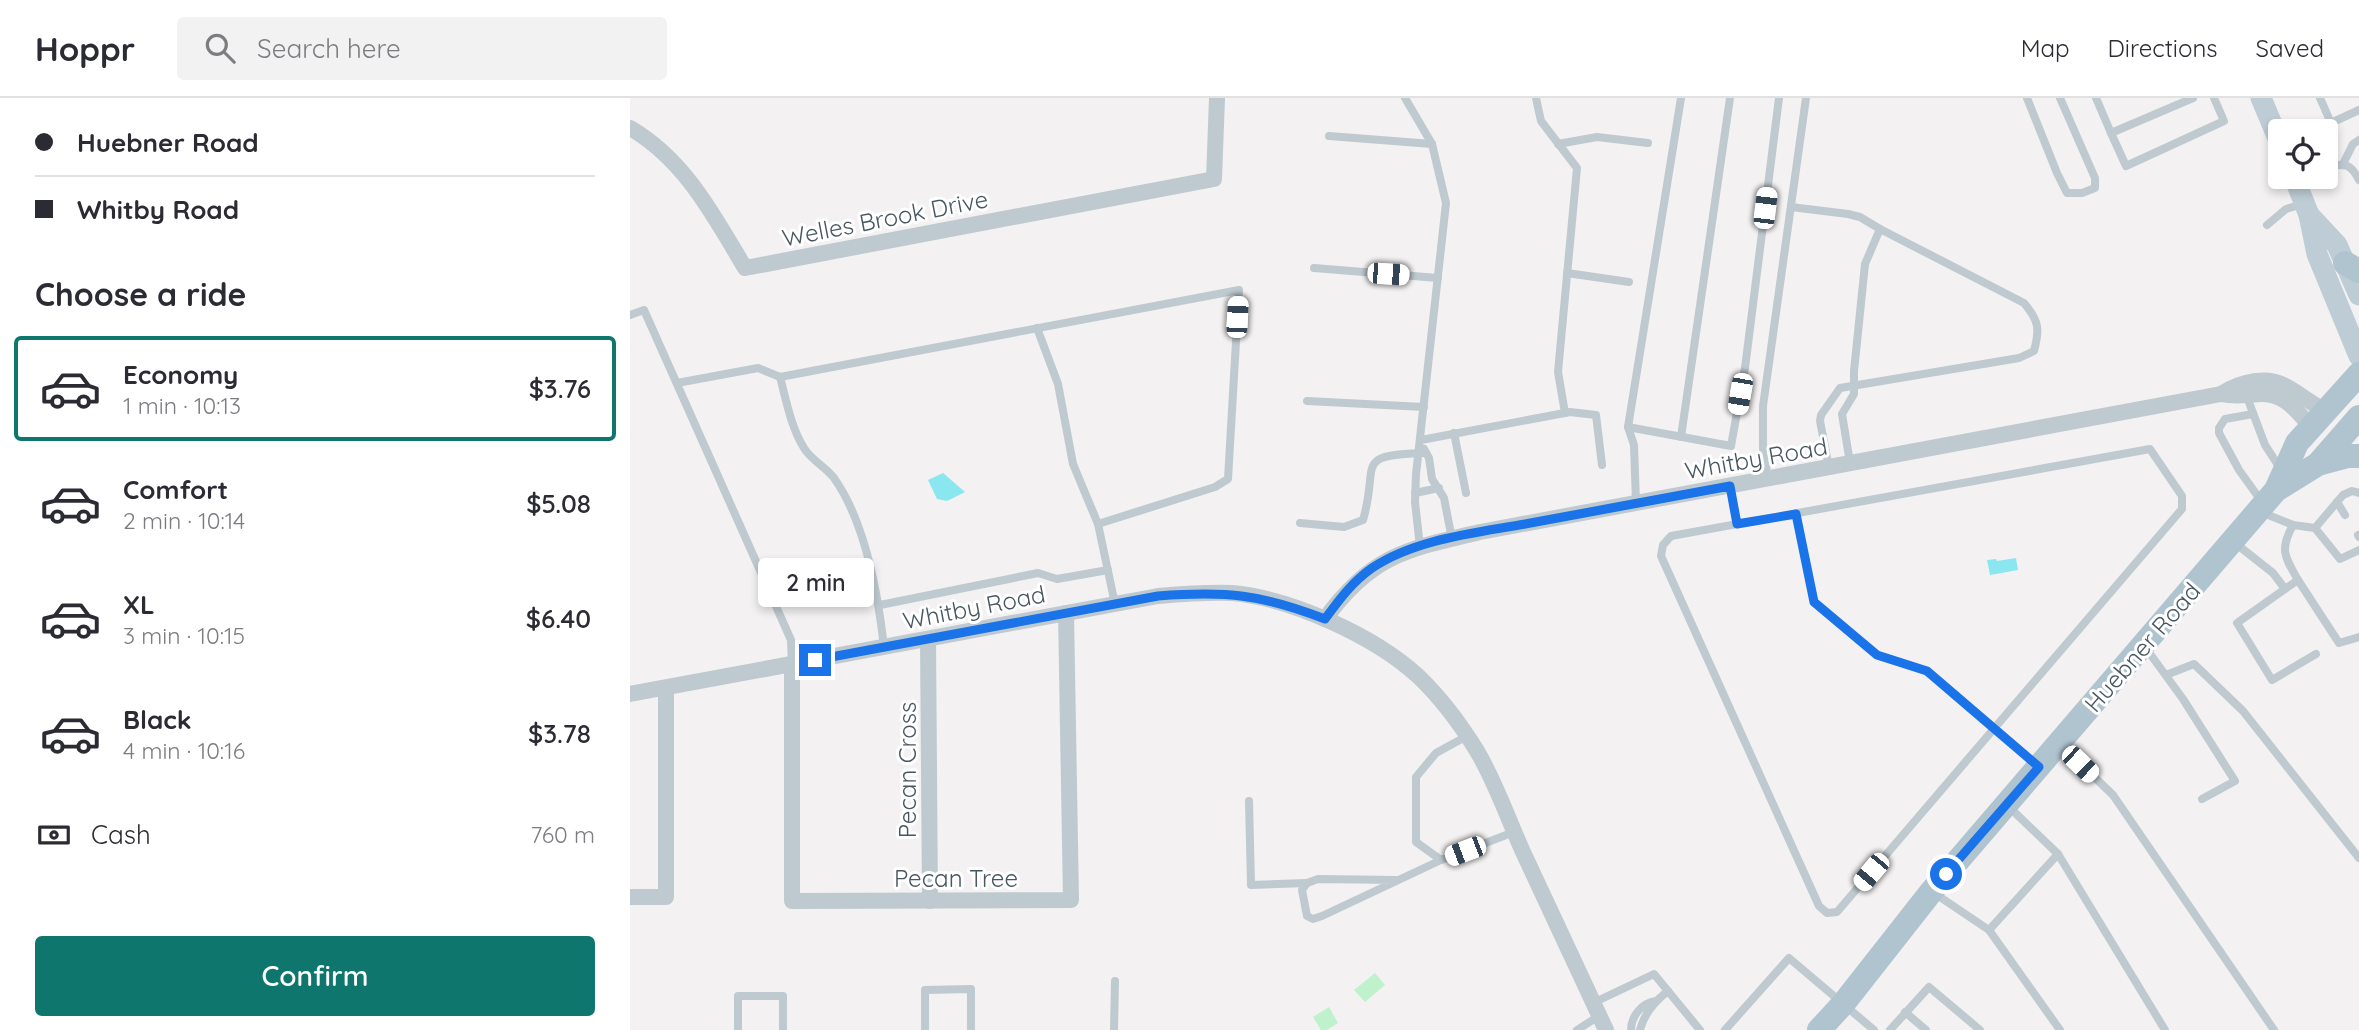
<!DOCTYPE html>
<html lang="en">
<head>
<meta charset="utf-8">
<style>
  body { margin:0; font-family:Quicksand,sans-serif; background:#f2f2f3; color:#2b2b33; height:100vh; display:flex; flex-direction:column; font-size:26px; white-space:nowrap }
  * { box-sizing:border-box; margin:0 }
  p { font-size:23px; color:#7c7c81 }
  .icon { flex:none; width:38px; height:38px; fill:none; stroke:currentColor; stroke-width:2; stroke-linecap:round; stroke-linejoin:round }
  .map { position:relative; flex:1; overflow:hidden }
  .drawer { display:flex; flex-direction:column; background:#fff; width:630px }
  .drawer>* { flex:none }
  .top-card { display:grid; align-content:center; height:154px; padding:0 35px; background:#fff }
  .buttons { position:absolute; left:1638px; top:21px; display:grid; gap:14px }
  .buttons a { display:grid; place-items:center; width:70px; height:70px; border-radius:7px; background:#fff; box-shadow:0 4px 10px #0003; font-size:35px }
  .end { position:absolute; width:32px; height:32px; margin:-16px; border:9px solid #1a73e8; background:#fff; box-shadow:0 0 0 4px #fff }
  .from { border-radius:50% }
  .bubble { position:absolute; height:49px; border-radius:7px; background:#fff; box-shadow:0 4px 10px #0003; font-size:23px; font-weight:600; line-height:49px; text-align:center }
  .car { position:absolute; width:21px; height:42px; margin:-21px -10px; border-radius:9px; box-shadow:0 0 5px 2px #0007; background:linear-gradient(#fff 24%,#345 0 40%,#fff 0 76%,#345 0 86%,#fff 0) }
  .top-card b { display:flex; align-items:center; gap:24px; height:66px; font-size:26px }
  .top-card b+b { border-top:2px solid #e1e1e2 }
  .top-card i { width:18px; height:18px; background:#2b2b33 }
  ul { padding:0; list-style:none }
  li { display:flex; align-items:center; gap:21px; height:105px; margin:0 14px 10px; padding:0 21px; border:4px solid transparent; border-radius:7px }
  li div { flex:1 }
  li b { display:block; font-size:26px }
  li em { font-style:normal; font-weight:600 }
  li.on { border-color:#0f766e }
  li>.icon { width:63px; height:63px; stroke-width:1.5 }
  h2 { padding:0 35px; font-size:32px; line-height:84px }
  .pay { display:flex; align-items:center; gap:18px; height:77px; padding:0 35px; font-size:26px }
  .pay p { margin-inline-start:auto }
  .button { display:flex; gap:14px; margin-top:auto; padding:14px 35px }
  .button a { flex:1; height:80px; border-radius:7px; background:#0f766e; color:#fff; font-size:28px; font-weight:600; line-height:80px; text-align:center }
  header { display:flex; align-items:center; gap:42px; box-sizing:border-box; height:98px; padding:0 35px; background:#fff; border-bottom:2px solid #e1e1e2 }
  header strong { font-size:33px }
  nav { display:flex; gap:38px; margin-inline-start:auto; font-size:24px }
  .search { width:490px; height:63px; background:#f2f2f3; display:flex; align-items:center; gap:18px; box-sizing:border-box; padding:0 24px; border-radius:7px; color:#7c7c81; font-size:26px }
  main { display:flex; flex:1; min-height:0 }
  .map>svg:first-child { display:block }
  .green { fill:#bff2cc }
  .water { fill:#8ae7f0 }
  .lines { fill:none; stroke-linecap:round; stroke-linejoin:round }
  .service { stroke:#becad0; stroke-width:8 }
  .minor { stroke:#becad0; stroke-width:16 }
  .secondary { stroke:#beccd5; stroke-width:21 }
  .primary { stroke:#b0c4d0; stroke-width:24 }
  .route { stroke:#1a73e8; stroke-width:9 }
  .labels { text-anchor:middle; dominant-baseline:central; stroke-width:6; stroke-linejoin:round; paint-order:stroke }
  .street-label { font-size:24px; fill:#48575f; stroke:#fff }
</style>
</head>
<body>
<header>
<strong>Hoppr</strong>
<div class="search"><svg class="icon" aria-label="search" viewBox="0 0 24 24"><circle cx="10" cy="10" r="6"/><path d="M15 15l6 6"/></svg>Search here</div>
<nav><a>Map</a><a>Directions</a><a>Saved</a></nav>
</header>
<main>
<section class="drawer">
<div class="top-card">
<b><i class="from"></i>Huebner Road</b>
<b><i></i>Whitby Road</b>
</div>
<h2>Choose a ride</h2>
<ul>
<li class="on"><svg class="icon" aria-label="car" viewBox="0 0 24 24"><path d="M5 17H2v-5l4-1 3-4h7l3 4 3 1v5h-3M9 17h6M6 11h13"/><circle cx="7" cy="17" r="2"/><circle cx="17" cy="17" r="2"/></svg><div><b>Economy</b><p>1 min · 10:13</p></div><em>$3.76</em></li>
<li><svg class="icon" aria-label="car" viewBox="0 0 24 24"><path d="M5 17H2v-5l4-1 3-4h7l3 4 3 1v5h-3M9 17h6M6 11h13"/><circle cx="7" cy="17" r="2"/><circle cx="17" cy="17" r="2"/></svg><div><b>Comfort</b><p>2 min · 10:14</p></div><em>$5.08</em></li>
<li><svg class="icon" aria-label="car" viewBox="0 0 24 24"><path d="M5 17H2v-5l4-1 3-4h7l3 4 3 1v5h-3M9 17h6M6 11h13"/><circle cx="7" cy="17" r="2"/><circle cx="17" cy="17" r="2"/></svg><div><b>XL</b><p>3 min · 10:15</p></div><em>$6.40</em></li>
<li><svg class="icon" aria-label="car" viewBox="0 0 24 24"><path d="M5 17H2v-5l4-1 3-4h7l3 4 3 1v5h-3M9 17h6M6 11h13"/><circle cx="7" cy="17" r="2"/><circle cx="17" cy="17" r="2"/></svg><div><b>Black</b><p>4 min · 10:16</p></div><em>$3.78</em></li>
</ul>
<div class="pay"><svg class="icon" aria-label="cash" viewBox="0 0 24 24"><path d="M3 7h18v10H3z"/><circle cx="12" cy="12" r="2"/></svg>Cash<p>760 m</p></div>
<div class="button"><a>Confirm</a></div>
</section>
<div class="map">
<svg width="1729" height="932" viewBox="0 0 1729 932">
  <rect width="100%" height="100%" fill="#f3f1f1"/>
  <g class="green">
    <polygon points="745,875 755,887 735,904 724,892"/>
    <polygon points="699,909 708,925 697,932 691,932 683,919"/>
  </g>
  <g class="water">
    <polygon points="313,375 335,394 317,403 307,401 298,382"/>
    <polygon points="1386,460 1388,472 1360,477 1357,462 1366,461 1367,463"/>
  </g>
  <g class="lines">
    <g class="service">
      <polyline points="775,0 802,46 816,105 786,376 785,404 790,449"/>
      <polyline points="906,0 911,23 947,70 928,274 935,315"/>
      <polyline points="1397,0 1427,75 1437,95 1452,95 1465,90 1465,80 1430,0"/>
      <polyline points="1466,0 1481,35"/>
      <polyline points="1563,0 1481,35 1496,68 1594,23 1584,0"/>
      <polyline points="1701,25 1729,12"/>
      <polyline points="1683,33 1701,25 1690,0"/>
      <polyline points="699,38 802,46"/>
      <polyline points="928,46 967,39 1018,45"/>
      <polyline points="1713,66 1723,46 1729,42"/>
      <path d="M 1696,68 C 1714,66 1720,64 1729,82"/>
      <path d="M 1161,109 L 1218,116 L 1230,119 L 1250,131 L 1394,205 C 1409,223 1410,231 1404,253 L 1389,260 L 1210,290 L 1191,317 L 1190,323 L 1199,370"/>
      <polyline points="1637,127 1656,111 1673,106"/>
      <polyline points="684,170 808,180"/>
      <polyline points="937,175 999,184"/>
      <polyline points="0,217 14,212 161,542 162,566"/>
      <polyline points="407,230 428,286 443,366 468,426 485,506"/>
      <polyline points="47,285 128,270 150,279"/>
      <polyline points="1617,299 1635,347 1650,370"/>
      <polyline points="677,303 794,309"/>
      <polyline points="1623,316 1595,321 1589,330 1589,335 1609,372 1632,404"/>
      <polyline points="998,329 1101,348 1115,270 1149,0"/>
      <polyline points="824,335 836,395"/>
      <polyline points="1051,339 1100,0"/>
      <polyline points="791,342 940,314 966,317 972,367"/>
      <polyline points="794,351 799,360 802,381 814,400 822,441"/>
      <polygon points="1520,351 1552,398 1552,411 1207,814 1197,815 1189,808 1031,458 1033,447 1041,438"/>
      <polyline points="1220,365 1212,316 1224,296 1224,273 1235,166 1250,131"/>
      <polyline points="1138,381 1133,350 1133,308 1176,0"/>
      <polyline points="1100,388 1107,426"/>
      <polyline points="785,395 809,390"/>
      <polyline points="1707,404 1715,417"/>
      <polyline points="1006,405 1004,347 998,329 1051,0"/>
      <polyline points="1631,414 1663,427 1685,430 1710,461 1729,452"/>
      <polyline points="1166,416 1184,504 1247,557 1297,573 1407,667"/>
      <path d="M 670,425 L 714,429 L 733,422 C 750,366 721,357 796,355"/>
      <polyline points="1685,430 1713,397 1722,393 1729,395"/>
      <polyline points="1728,437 1729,439"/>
      <polyline points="1605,445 1643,475 1655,491 1607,525 1642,582 1686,556"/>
      <polyline points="1668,482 1709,545 1729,539"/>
      <path d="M 1655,491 L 1668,482 C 1655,459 1649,452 1663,427"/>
      <polyline points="250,507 408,475 427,481 478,472"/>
      <path d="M 254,549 C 248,496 236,425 204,380 C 196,369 181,362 174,350 C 161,330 156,301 150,279 L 609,192 L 598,381 L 585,389 L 468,426"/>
      <polyline points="1515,549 1553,601 1605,683 1572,701"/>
      <polyline points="1536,577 1564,566 1613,613 1729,760"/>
      <polyline points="837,638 806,655 786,679 786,744 811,762 884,734"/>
      <polyline points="1431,647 1483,697 1644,932"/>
      <polyline points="619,703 621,787 677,785"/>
      <polyline points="1379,709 1428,756 1535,932"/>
      <polyline points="767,782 688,781 677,785 672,792 677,818 683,821 692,818 811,762"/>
      <polyline points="1304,795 1359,832 1430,932"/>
      <polyline points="1359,832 1428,756"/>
      <polyline points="963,905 1024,876 1070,932"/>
      <polyline points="1275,914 1296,932"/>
      <polyline points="108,932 108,898 153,898 153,932"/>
      <polyline points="295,932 295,892 341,891 341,932"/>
      <polyline points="484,932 485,883"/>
      <polyline points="947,932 969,918"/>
      <path d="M 1001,932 C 1001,918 1012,905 1026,903"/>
      <path d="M 1010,932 C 1014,916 1025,903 1038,893"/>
      <polyline points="1095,932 1159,860 1244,932"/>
      <polyline points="1260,932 1299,889 1350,932"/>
    </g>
    <g class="minor">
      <path d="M 0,30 C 55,62 84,118 115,170 L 584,81 L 587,0"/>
      <path d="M 1591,296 C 1610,284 1638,276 1659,290 C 1671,297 1682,306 1696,313"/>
      <path d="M 695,521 C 741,457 777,451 850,434 L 1591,296 C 1606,299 1617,297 1631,296 C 1654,295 1667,313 1681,329"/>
      <polyline points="298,541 300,803"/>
      <polyline points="162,566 162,803 441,802 436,515"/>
      <path d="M 0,596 L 528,498 C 552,496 577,494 602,495 C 661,500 744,538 788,578 C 810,599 831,627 847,653 C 866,685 878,721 893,754 C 921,813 948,873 976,932"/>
      <polyline points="0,799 36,799 36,590"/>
    </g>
    <g class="secondary">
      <polyline points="1631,0 1650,45"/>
      <polyline points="1664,79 1679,117 1687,156 1729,258"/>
      <polyline points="1679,117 1707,147 1729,197"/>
    </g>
    <g class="primary">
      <polyline points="1715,165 1729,173"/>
      <polyline points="1688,366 1718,358 1729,358"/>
      <polyline points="1646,392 1688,366 1729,319"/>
      <polyline points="1189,932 1213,906 1301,794 1646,392 1667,345 1729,276"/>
    </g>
  </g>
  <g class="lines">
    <path class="route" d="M 185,562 L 528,498 C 596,493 631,496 695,521 C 709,502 722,484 742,470 C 785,441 845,435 895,426 C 963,413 1032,401 1100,388 L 1107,426 L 1166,416 L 1184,504 L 1247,557 L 1297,573 L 1409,669 L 1316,776"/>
  </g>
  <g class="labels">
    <g class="street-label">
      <text transform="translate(255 120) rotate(-11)">Welles Brook Drive</text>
      <text transform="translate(1126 360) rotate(-10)">Whitby Road</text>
      <text transform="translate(344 509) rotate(-11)">Whitby Road</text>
      <text transform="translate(1512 549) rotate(-49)">Huebner Road</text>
      <text transform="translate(277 672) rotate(-90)">Pecan Cross</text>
      <text x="326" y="780">Pecan Tree</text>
    </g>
  </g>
</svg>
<div class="buttons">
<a><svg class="icon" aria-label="locate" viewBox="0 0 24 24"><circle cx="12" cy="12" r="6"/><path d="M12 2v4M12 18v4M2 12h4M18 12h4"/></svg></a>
</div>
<i class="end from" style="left:1316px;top:776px"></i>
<i class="end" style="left:185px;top:562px"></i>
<div class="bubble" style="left:128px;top:460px;width:116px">2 min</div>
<i class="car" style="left:1135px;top:110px;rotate:7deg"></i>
<i class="car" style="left:758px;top:176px;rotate:94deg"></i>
<i class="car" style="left:607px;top:219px;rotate:3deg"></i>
<i class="car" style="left:1110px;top:296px;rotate:190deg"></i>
<i class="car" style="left:1450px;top:666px;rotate:134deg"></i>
<i class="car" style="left:835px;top:753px;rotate:249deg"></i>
<i class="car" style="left:1241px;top:774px;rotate:220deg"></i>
</div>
</main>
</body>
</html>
